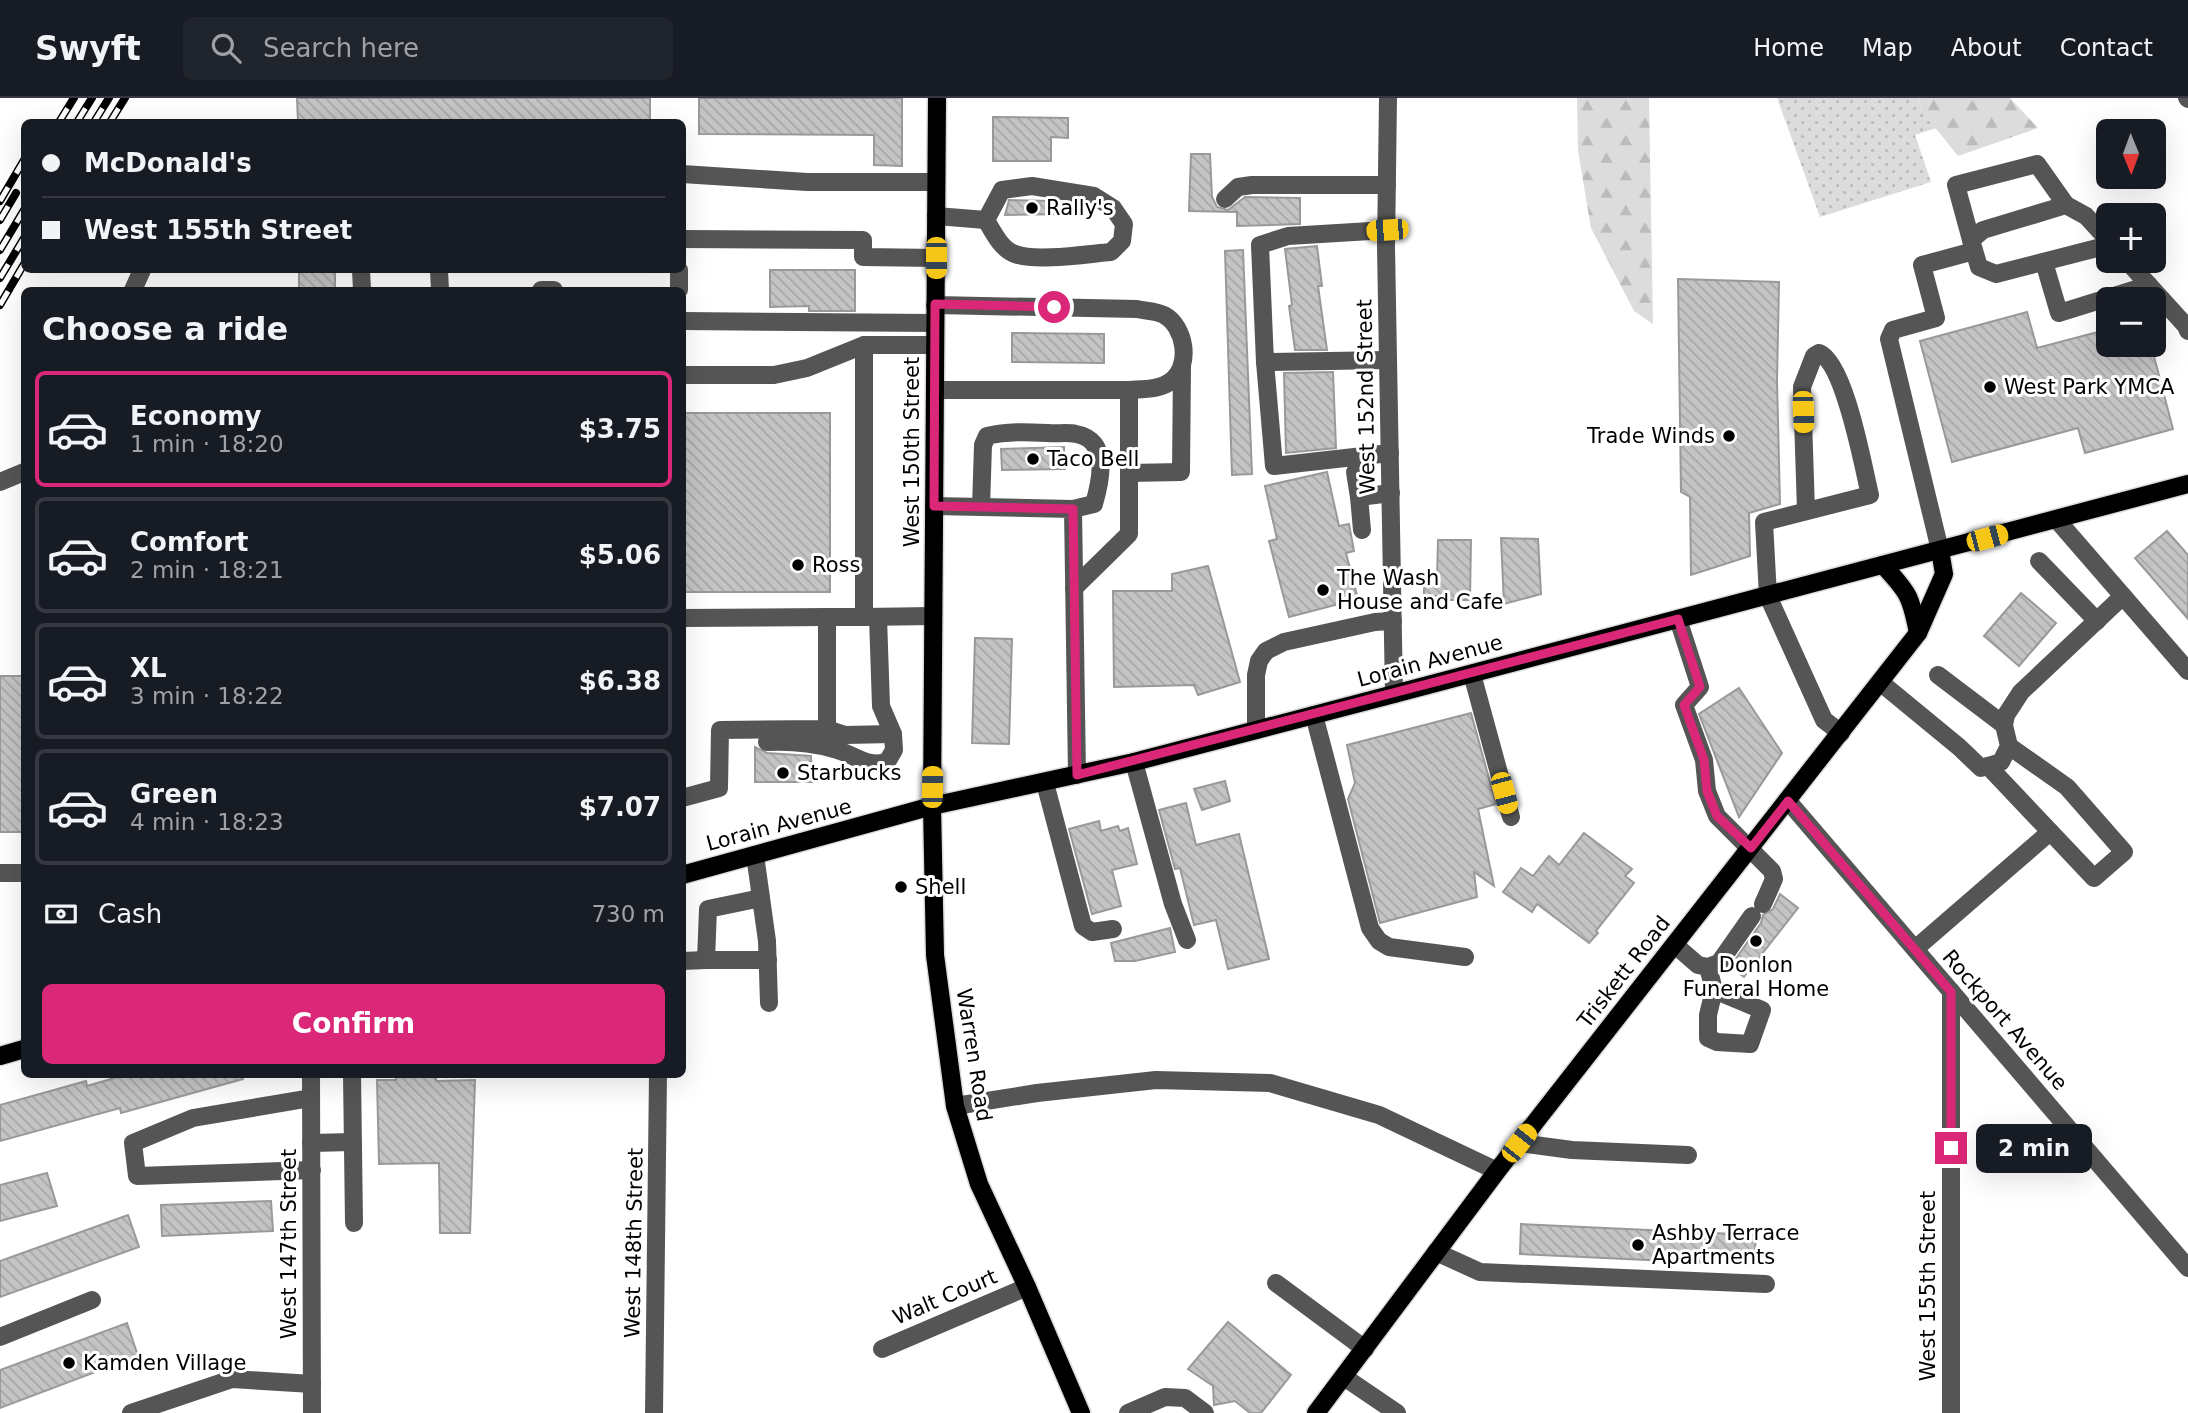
<!DOCTYPE html>
<html lang="en">
<head>
<meta charset="utf-8">
<style>
  body { margin:0; font-family:"DejaVu Sans",sans-serif; background:#20242c; color:#f1f3f6; height:100vh; display:flex; flex-direction:column; font-size:26px; white-space:nowrap }
  * { box-sizing:border-box; margin:0 }
  p { font-size:23px; color:#9ea1a6 }
  .icon { flex:none; width:38px; height:38px; fill:none; stroke:currentColor; stroke-width:2; stroke-linecap:round; stroke-linejoin:round }
  .map { position:relative; flex:1; overflow:hidden }
  .details { position:absolute; left:21px; top:189px; width:665px; height:791px; display:flex; flex-direction:column; background:#171b24; border-radius:10px; box-shadow:0 7px 28px #0002 }
  .details>* { flex:none }
  .hud { position:absolute; left:21px; top:21px; width:665px; height:154px; border-radius:10px; box-shadow:0 7px 28px #0002; display:grid; align-content:center; height:154px; padding:0 21px; background:#171b24 }
  .needle { width:46px; rotate:179deg }
  .fabs { position:absolute; left:2096px; top:21px; display:grid; gap:14px }
  .fabs a { display:grid; place-items:center; width:70px; height:70px; border-radius:10px; background:#171b24; box-shadow:0 7px 28px #0002; font-size:35px }
  .end { position:absolute; width:32px; height:32px; margin:-16px; border:9px solid #db2777; background:#fff; box-shadow:0 0 0 4px #fff }
  .from { border-radius:50% }
  .bubble { position:absolute; height:49px; border-radius:10px; background:#171b24; box-shadow:0 7px 28px #0002; font-size:23px; font-weight:700; line-height:49px; text-align:center }
  .car { position:absolute; width:21px; height:42px; margin:-21px -10px; border-radius:9px; box-shadow:0 0 5px 2px #0007; background:linear-gradient(#f5c518 24%,#345 0 40%,#f5c518 0 76%,#345 0 86%,#f5c518 0) }
  .hud b { display:flex; align-items:center; gap:24px; height:66px; font-size:26px }
  .hud b+b { border-top:2px solid #363941 }
  .hud i { width:18px; height:18px; background:#f1f3f6 }
  ul { padding:0; list-style:none }
  li { display:flex; align-items:center; gap:21px; height:116px; margin:0 14px 10px; padding:0 7px; border:4px solid #363941; border-radius:10px }
  li div { flex:1 }
  li b { display:block; font-size:26px }
  li em { font-style:normal; font-weight:700 }
  li.active { border-color:#db2777 }
  li>.icon { width:63px; height:63px; stroke-width:1.5 }
  h2 { padding:0 21px; font-size:32px; line-height:84px }
  .pay { display:flex; align-items:center; gap:18px; height:77px; padding:0 21px; font-size:26px }
  .pay p { margin-inline-start:auto }
  .primary-button { display:flex; gap:14px; margin-top:auto; padding:14px 21px }
  .primary-button a { flex:1; height:80px; border-radius:10px; background:#db2777; color:#fff; font-size:28px; font-weight:700; line-height:80px; text-align:center }
  header { display:flex; align-items:center; gap:42px; box-sizing:border-box; height:98px; padding:0 35px; background:#171b24; border-bottom:2px solid #363941 }
  header strong { font-size:33px }
  nav { display:flex; gap:38px; margin-inline-start:auto; font-size:24px }
  .search { width:490px; height:63px; background:#20242c; display:flex; align-items:center; gap:18px; box-sizing:border-box; padding:0 24px; border-radius:10px; color:#9ea1a6; font-size:26px }
  .map>svg:first-child { display:block }
  .grass { fill:url(#grass-dots) }
  .forest { fill:url(#forest-firs) }
  .building { fill:url(#building-back-hatch); stroke:#999; stroke-width:2 }
  .lines { fill:none; stroke-linecap:round; stroke-linejoin:round }
  .major-casing { stroke:#dbdbdb; stroke-width:21 }
  .minor { stroke:#555; stroke-width:18 }
  .major { stroke:#000; stroke-width:18 }
  .rail-casing { stroke:#000; stroke-width:8 }
  .rail { stroke:#fff; stroke-width:5; stroke-dasharray:16; stroke-linecap:butt }
  .route { stroke:#db2777; stroke-width:9 }
  .poi-dot { fill:#000; stroke:#fff; stroke-width:2.5 }
  .labels { text-anchor:middle; dominant-baseline:central; stroke-width:6; stroke-linejoin:round; paint-order:stroke }
  .poi-label { font-size:21px; fill:#000; stroke:#fff; text-anchor:start }
  .street-label { font-size:21px; fill:#000; stroke:#fff }
</style>
</head>
<body>
<header>
<strong>Swyft</strong>
<div class="search"><svg class="icon" aria-label="search" viewBox="0 0 24 24"><circle cx="10" cy="10" r="6"/><path d="M15 15l6 6"/></svg>Search here</div>
<nav><a>Home</a><a>Map</a><a>About</a><a>Contact</a></nav>
</header>
<div class="map">
<svg width="2188" height="1315" viewBox="0 0 2188 1315">
  <defs>
    <pattern id="grass-dots" width="8" height="8" patternUnits="userSpaceOnUse" patternTransform="scale(1.75)"><rect width="8" height="8" fill="#dcdcdc"/><path d="M2 2h.1M6 6h.1" fill="none" stroke="#bbb" stroke-width="1.8" stroke-linecap="round"/></pattern>
    <pattern id="forest-firs" width="22" height="20" patternUnits="userSpaceOnUse" patternTransform="scale(1.75)"><rect width="22" height="20" fill="#dcdcdc"/><path d="M5 1l3.5 6h-7zM16 11l3.5 6h-7z" fill="#bbb"/></pattern>
    <pattern id="building-back-hatch" width="6" height="6" patternUnits="userSpaceOnUse" patternTransform="scale(1.75)"><rect width="6" height="6" fill="#c4c4c4"/><path d="M-1 5l2 2M0 0l6 6M5-1l2 2" fill="none" stroke="#a7a7a7"/></pattern>
  </defs>
  <rect width="100%" height="100%" fill="#fff"/>
  <polygon class="grass" points="1777,0 1919,0 1921,12 1936,30 1915,37 1931,84 1820,119"/>
  <g class="forest">
    <polygon points="1577,0 1649,0 1653,226 1634,213 1591,130 1578,53"/>
    <polygon points="1919,0 2010,0 2038,30 1958,58 1921,12"/>
  </g>
  <g class="building">
    <polygon points="297,0 650,0 650,24 298,24"/>
    <polygon points="699,0 902,0 902,68 874,67 874,37 699,36"/>
    <polygon points="993,19 1068,20 1068,40 1051,39 1051,63 993,63"/>
    <polygon points="1191,56 1210,56 1212,99 1217,109 1228,112 1245,99 1300,100 1300,126 1237,128 1237,114 1189,113"/>
    <polygon points="1009,102 1053,103 1070,106 1070,116 1005,117"/>
    <polygon points="1317,148 1322,188 1318,188 1327,252 1295,252 1289,208 1292,207 1285,151"/>
    <polygon points="1243,152 1252,376 1232,377 1225,153"/>
    <rect x="299" y="172" width="36" height="19"/>
    <polygon points="770,172 855,172 855,213 809,213 809,208 770,209"/>
    <polygon points="1678,181 1779,184 1777,283 1780,406 1749,415 1750,458 1691,477 1690,399 1681,394"/>
    <polygon points="2027,214 2037,250 2109,231 2109,247 2151,247 2173,331 2085,355 2078,330 1952,364 1920,243"/>
    <polygon points="1012,235 1104,236 1104,265 1012,264"/>
    <polygon points="1333,274 1336,350 1286,355 1284,275"/>
    <rect x="682" y="315" width="148" height="179"/>
    <polygon points="1064,349 1065,371 1002,372 1001,351"/>
    <polygon points="1327,374 1339,428 1349,426 1354,453 1346,455 1358,501 1289,519 1269,443 1277,441 1265,388"/>
    <polygon points="2167,433 2188,457 2188,521 2135,460"/>
    <polygon points="1501,440 1538,441 1541,496 1504,506"/>
    <polygon points="1438,442 1471,442 1470,502 1440,502 1440,498 1424,498 1424,480 1437,480"/>
    <polygon points="1208,468 1240,584 1198,597 1194,587 1114,589 1113,493 1172,493 1172,476"/>
    <polygon points="2021,495 2056,525 2019,568 1984,538"/>
    <polygon points="975,540 1012,541 1009,646 972,645"/>
    <rect x="0" y="578" width="24" height="156"/>
    <polygon points="1739,590 1782,655 1739,719 1699,616"/>
    <polygon points="1471,615 1496,706 1478,711 1494,788 1474,774 1477,799 1380,825 1348,701 1355,685 1347,647"/>
    <polygon points="755,649 767,655 811,658 812,684 755,684"/>
    <polygon points="1225,683 1230,703 1202,712 1194,691"/>
    <polygon points="1186,705 1196,747 1239,736 1269,861 1228,871 1216,822 1194,827 1180,770 1175,771 1159,712"/>
    <polygon points="1099,723 1101,733 1118,728 1120,733 1128,730 1137,766 1112,772 1121,808 1092,816 1069,731"/>
    <polygon points="1584,735 1632,771 1625,778 1634,785 1596,833 1598,835 1589,845 1537,806 1532,814 1503,794 1521,770 1533,778 1549,758 1559,767"/>
    <polygon points="1780,796 1798,810 1744,879 1730,869 1761,825 1763,817 1773,811"/>
    <polygon points="1170,830 1175,854 1135,863 1115,863 1111,845"/>
    <polygon points="128,976 242,976 243,981 121,1015 120,1010 0,1043 0,1007 86,983 87,988"/>
    <polygon points="396,976 436,976 436,983 475,982 470,1135 440,1135 439,1065 379,1066 377,982 396,982"/>
    <polygon points="47,1075 57,1108 0,1123 0,1087"/>
    <polygon points="271,1103 273,1133 162,1138 161,1107"/>
    <polygon points="128,1117 139,1149 0,1199 0,1163"/>
    <polygon points="1521,1126 1756,1137 1754,1167 1520,1156"/>
    <polygon points="1228,1224 1291,1277 1261,1315 1250,1315 1235,1303 1214,1307 1213,1288 1188,1271"/>
    <polygon points="127,1225 138,1258 0,1310 0,1272"/>
  </g>
  <g class="lines">
    <g class="major-casing">
      <g id="major">
        <polyline points="937,0 932,708 935,857 955,1008 979,1086 1027,1189 1081,1315"/>
        <path d="M 1883,467 C 1908,494 1911,498 1918,535"/>
        <polyline points="682,777 932,708 1134,664 1394,596 2188,386"/>
        <polyline points="0,958 24,951"/>
        <polyline points="1316,1315 1497,1073 1918,535 1944,476 1940,452"/>
      </g>
    </g>
    <g class="minor">
      <polyline points="1388,0 1386,149 1394,596"/>
      <polyline points="2187,0 2188,1"/>
      <polyline points="682,76 807,84 936,84"/>
      <path d="M 1032,88 L 1094,98 L 1113,110 L 1124,126 L 1122,143 L 1111,154 C 1087,156 1036,164 1015,156 C 1001,151 993,134 986,122 L 1002,92 Z"/>
      <polyline points="1225,101 1238,89 1252,87 1387,87"/>
      <polyline points="936,118 986,122"/>
      <polyline points="1387,132 1288,138 1260,147 1265,264 1388,262"/>
      <polyline points="682,141 863,142 863,159 936,160"/>
      <polyline points="1971,142 1956,87 2037,66 2066,107"/>
      <polyline points="2109,143 2086,118 2066,107 1983,132 1971,142 1979,169 1996,176 2109,147"/>
      <polyline points="2127,163 2186,228 2188,233"/>
      <polyline points="2044,164 2059,215 2149,187"/>
      <polyline points="361,172 362,192"/>
      <polyline points="439,172 440,192"/>
      <polyline points="133,192 142,172"/>
      <polyline points="541,192 554,192"/>
      <polyline points="679,192 679,172"/>
      <polyline points="682,223 935,225"/>
      <polyline points="1265,264 1274,368 1390,355"/>
      <polyline points="682,277 774,277 807,270 864,247"/>
      <path d="M 935,292 L 1129,292 C 1142,291 1160,292 1171,283 C 1192,268 1185,228 1164,217 C 1157,213 1146,213 1137,211 L 935,207"/>
      <polyline points="1355,374 1359,399"/>
      <polyline points="1129,375 1181,374 1182,267"/>
      <polyline points="0,384 24,374"/>
      <polyline points="934,408 1073,411 1077,677"/>
      <path d="M 981,409 L 983,347 L 987,338 C 1008,333 1027,334 1048,335 C 1057,336 1067,334 1076,336 C 1110,342 1101,382 1094,406 L 1073,411"/>
      <path d="M 1806,413 L 1802,289 L 1814,258 L 1819,255 C 1845,265 1863,368 1870,397 L 1764,424 L 1768,498 L 1824,622 L 1841,635"/>
      <polyline points="2057,422 2188,573"/>
      <polyline points="1362,432 1359,399 1391,395"/>
      <polyline points="1940,452 1889,241 1893,232 1936,220 1922,167 1974,153"/>
      <polyline points="2039,463 2097,523"/>
      <polyline points="1074,490 1129,436 1129,292"/>
      <polyline points="933,518 864,519 864,247 935,247"/>
      <polyline points="682,520 827,519"/>
      <polyline points="1678,521 1700,589 1684,607 1704,662 1707,693 1717,718 1772,773 1774,781 1763,806"/>
      <polyline points="1472,576 1511,719"/>
      <polyline points="1938,577 2004,627"/>
      <polyline points="1880,584 1959,649 1981,670 2001,664 2009,648 2004,627 2006,617 2021,594 2123,498"/>
      <polyline points="1314,617 1370,830 1379,843 1389,849 1465,859"/>
      <polyline points="827,631 845,637 893,636"/>
      <polyline points="1256,632 1256,577 1259,563 1266,553 1284,544 1375,524 1393,523"/>
      <path d="M 767,644 C 789,643 813,645 834,651 C 854,656 866,670 887,664 L 894,652 L 893,636 L 881,608 L 878,519"/>
      <polyline points="1134,664 1173,806 1187,842"/>
      <polyline points="1988,668 2094,780 2124,754 2067,689 2009,648"/>
      <polyline points="1045,685 1083,828 1092,834 1113,831"/>
      <polyline points="682,700 719,690 720,632 827,631 827,519 864,519"/>
      <polyline points="1788,703 2188,1170"/>
      <polyline points="755,757 767,843 769,905"/>
      <polyline points="0,775 24,775"/>
      <polyline points="761,800 708,811 706,862 768,862"/>
      <polyline points="1675,847 1698,867 1708,869 1719,865 1752,818"/>
      <polyline points="1915,851 2050,734"/>
      <polyline points="682,863 706,862"/>
      <polyline points="1708,869 1714,892 1708,917 1708,940 1717,944 1750,946 1762,912 1714,892"/>
      <polyline points="311,976 312,1315"/>
      <polyline points="352,976 354,1125"/>
      <polyline points="311,1000 193,1020 133,1045 137,1078 312,1072"/>
      <polyline points="955,1008 1037,995 1156,982 1270,985 1379,1017 1497,1073"/>
      <polyline points="311,1045 353,1044"/>
      <polyline points="1519,1045 1572,1052 1688,1057"/>
      <polyline points="1436,1154 1480,1174 1766,1186"/>
      <polyline points="1276,1185 1365,1251"/>
      <polyline points="0,1239 92,1202"/>
      <polyline points="882,1251 1027,1189"/>
      <polyline points="1344,1279 1397,1315"/>
      <polyline points="131,1315 232,1281 312,1286"/>
      <polyline points="654,1315 658,976"/>
      <polyline points="1128,1315 1165,1299 1185,1300 1205,1315"/>
      <polyline points="1951,1315 1951,893"/>
    </g>
    <use href="#major" class="major"/>
    <g class="rail-casing">
      <g id="rail">
        <polyline points="59,24 74,0"/>
        <polyline points="77,24 92,0"/>
        <polyline points="94,24 109,0"/>
        <polyline points="110,24 125,0"/>
        <polyline points="0,103 24,62"/>
        <polyline points="0,122 16,95"/>
        <polyline points="0,152 24,112"/>
        <polyline points="0,180 24,140"/>
        <polyline points="0,207 24,166"/>
      </g>
    </g>
    <use href="#rail" class="rail"/>
  </g>
  <g class="lines">
    <polyline class="route" points="1054,209 935,206 934,408 1073,411 1077,677 1678,521 1700,589 1684,607 1704,662 1707,693 1717,718 1751,750 1788,703 1951,894 1951,1050"/>
  </g>
  <g class="poi-dot">
    <circle cx="1032" cy="110" r="7"/>
    <circle cx="1990" cy="289" r="7"/>
    <circle cx="1729" cy="338" r="7"/>
    <circle cx="1033" cy="361" r="7"/>
    <circle cx="798" cy="467" r="7"/>
    <circle cx="1323" cy="492" r="7"/>
    <circle cx="783" cy="675" r="7"/>
    <circle cx="901" cy="789" r="7"/>
    <circle cx="1756" cy="843" r="7"/>
    <circle cx="1638" cy="1147" r="7"/>
    <circle cx="69" cy="1265" r="7"/>
  </g>
  <g class="labels">
    <g class="poi-label">
      <text x="1046" y="110">Rally's</text>
      <text x="2004" y="289">West Park YMCA</text>
      <text x="1715" y="338" text-anchor="end">Trade Winds</text>
      <text x="1047" y="361">Taco Bell</text>
      <text x="812" y="467">Ross</text>
      <text x="1337" y="480">The Wash<tspan x="1337" dy="24">House and Cafe</tspan></text>
      <text x="797" y="675">Starbucks</text>
      <text x="915" y="789">Shell</text>
      <text x="1756" y="867" text-anchor="middle">Donlon<tspan x="1756" dy="24">Funeral Home</tspan></text>
      <text x="1652" y="1135">Ashby Terrace<tspan x="1652" dy="24">Apartments</tspan></text>
      <text x="83" y="1265">Kamden Village</text>
    </g>
    <g class="street-label">
      <text transform="translate(1366 299) rotate(-91)">West 152nd Street</text>
      <text transform="translate(912 354) rotate(-90)">West 150th Street</text>
      <text transform="translate(1430 563) rotate(-15)">Lorain Avenue</text>
      <text transform="translate(779 727) rotate(-15)">Lorain Avenue</text>
      <text transform="translate(1624 874) rotate(-52)">Triskett Road</text>
      <text transform="translate(2005 922) rotate(49)">Rockport Avenue</text>
      <text transform="translate(974 957) rotate(81)">Warren Road</text>
      <text transform="translate(634 1145) rotate(-89)">West 148th Street</text>
      <text transform="translate(289 1146) rotate(-90)">West 147th Street</text>
      <text transform="translate(1928 1188) rotate(-90)">West 155th Street</text>
      <text transform="translate(945 1199) rotate(-23)">Walt Court</text>
    </g>
  </g>
</svg>
<div class="fabs">
<a><svg class="needle" viewBox="-14 -14 28 28"><path d="M0-13l5 13h-10z" fill="#e53935"/><path d="M0 13l5-13h-10z" fill="#9ea1a6"/></svg></a>
<a>+</a>
<a>−</a>
</div>
<i class="end from" style="left:1054px;top:209px"></i>
<i class="end" style="left:1951px;top:1050px"></i>
<div class="bubble" style="left:1976px;top:1026px;width:116px">2 min</div>
<i class="car" style="left:1387px;top:132px;rotate:266deg"></i>
<i class="car" style="left:936px;top:160px;rotate:180deg"></i>
<i class="car" style="left:1803px;top:314px;rotate:178deg"></i>
<i class="car" style="left:1987px;top:440px;rotate:75deg"></i>
<i class="car" style="left:932px;top:689px;rotate:1deg"></i>
<i class="car" style="left:1504px;top:695px;rotate:165deg"></i>
<i class="car" style="left:1519px;top:1045px;rotate:38deg"></i>
<div class="hud">
<b><i class="from"></i>McDonald's</b>
<b><i></i>West 155th Street</b>
</div>
<section class="details">
<h2>Choose a ride</h2>
<ul>
<li class="active"><svg class="icon" aria-label="car" viewBox="0 0 24 24"><path d="M5 17H2v-5l4-1 3-4h7l3 4 3 1v5h-3M9 17h6M6 11h13"/><circle cx="7" cy="17" r="2"/><circle cx="17" cy="17" r="2"/></svg><div><b>Economy</b><p>1 min · 18:20</p></div><em>$3.75</em></li>
<li><svg class="icon" aria-label="car" viewBox="0 0 24 24"><path d="M5 17H2v-5l4-1 3-4h7l3 4 3 1v5h-3M9 17h6M6 11h13"/><circle cx="7" cy="17" r="2"/><circle cx="17" cy="17" r="2"/></svg><div><b>Comfort</b><p>2 min · 18:21</p></div><em>$5.06</em></li>
<li><svg class="icon" aria-label="car" viewBox="0 0 24 24"><path d="M5 17H2v-5l4-1 3-4h7l3 4 3 1v5h-3M9 17h6M6 11h13"/><circle cx="7" cy="17" r="2"/><circle cx="17" cy="17" r="2"/></svg><div><b>XL</b><p>3 min · 18:22</p></div><em>$6.38</em></li>
<li><svg class="icon" aria-label="car" viewBox="0 0 24 24"><path d="M5 17H2v-5l4-1 3-4h7l3 4 3 1v5h-3M9 17h6M6 11h13"/><circle cx="7" cy="17" r="2"/><circle cx="17" cy="17" r="2"/></svg><div><b>Green</b><p>4 min · 18:23</p></div><em>$7.07</em></li>
</ul>
<div class="pay"><svg class="icon" aria-label="cash" viewBox="0 0 24 24"><path d="M3 7h18v10H3z"/><circle cx="12" cy="12" r="2"/></svg>Cash<p>730 m</p></div>
<div class="primary-button"><a>Confirm</a></div>
</section>
</div>
</body>
</html>
